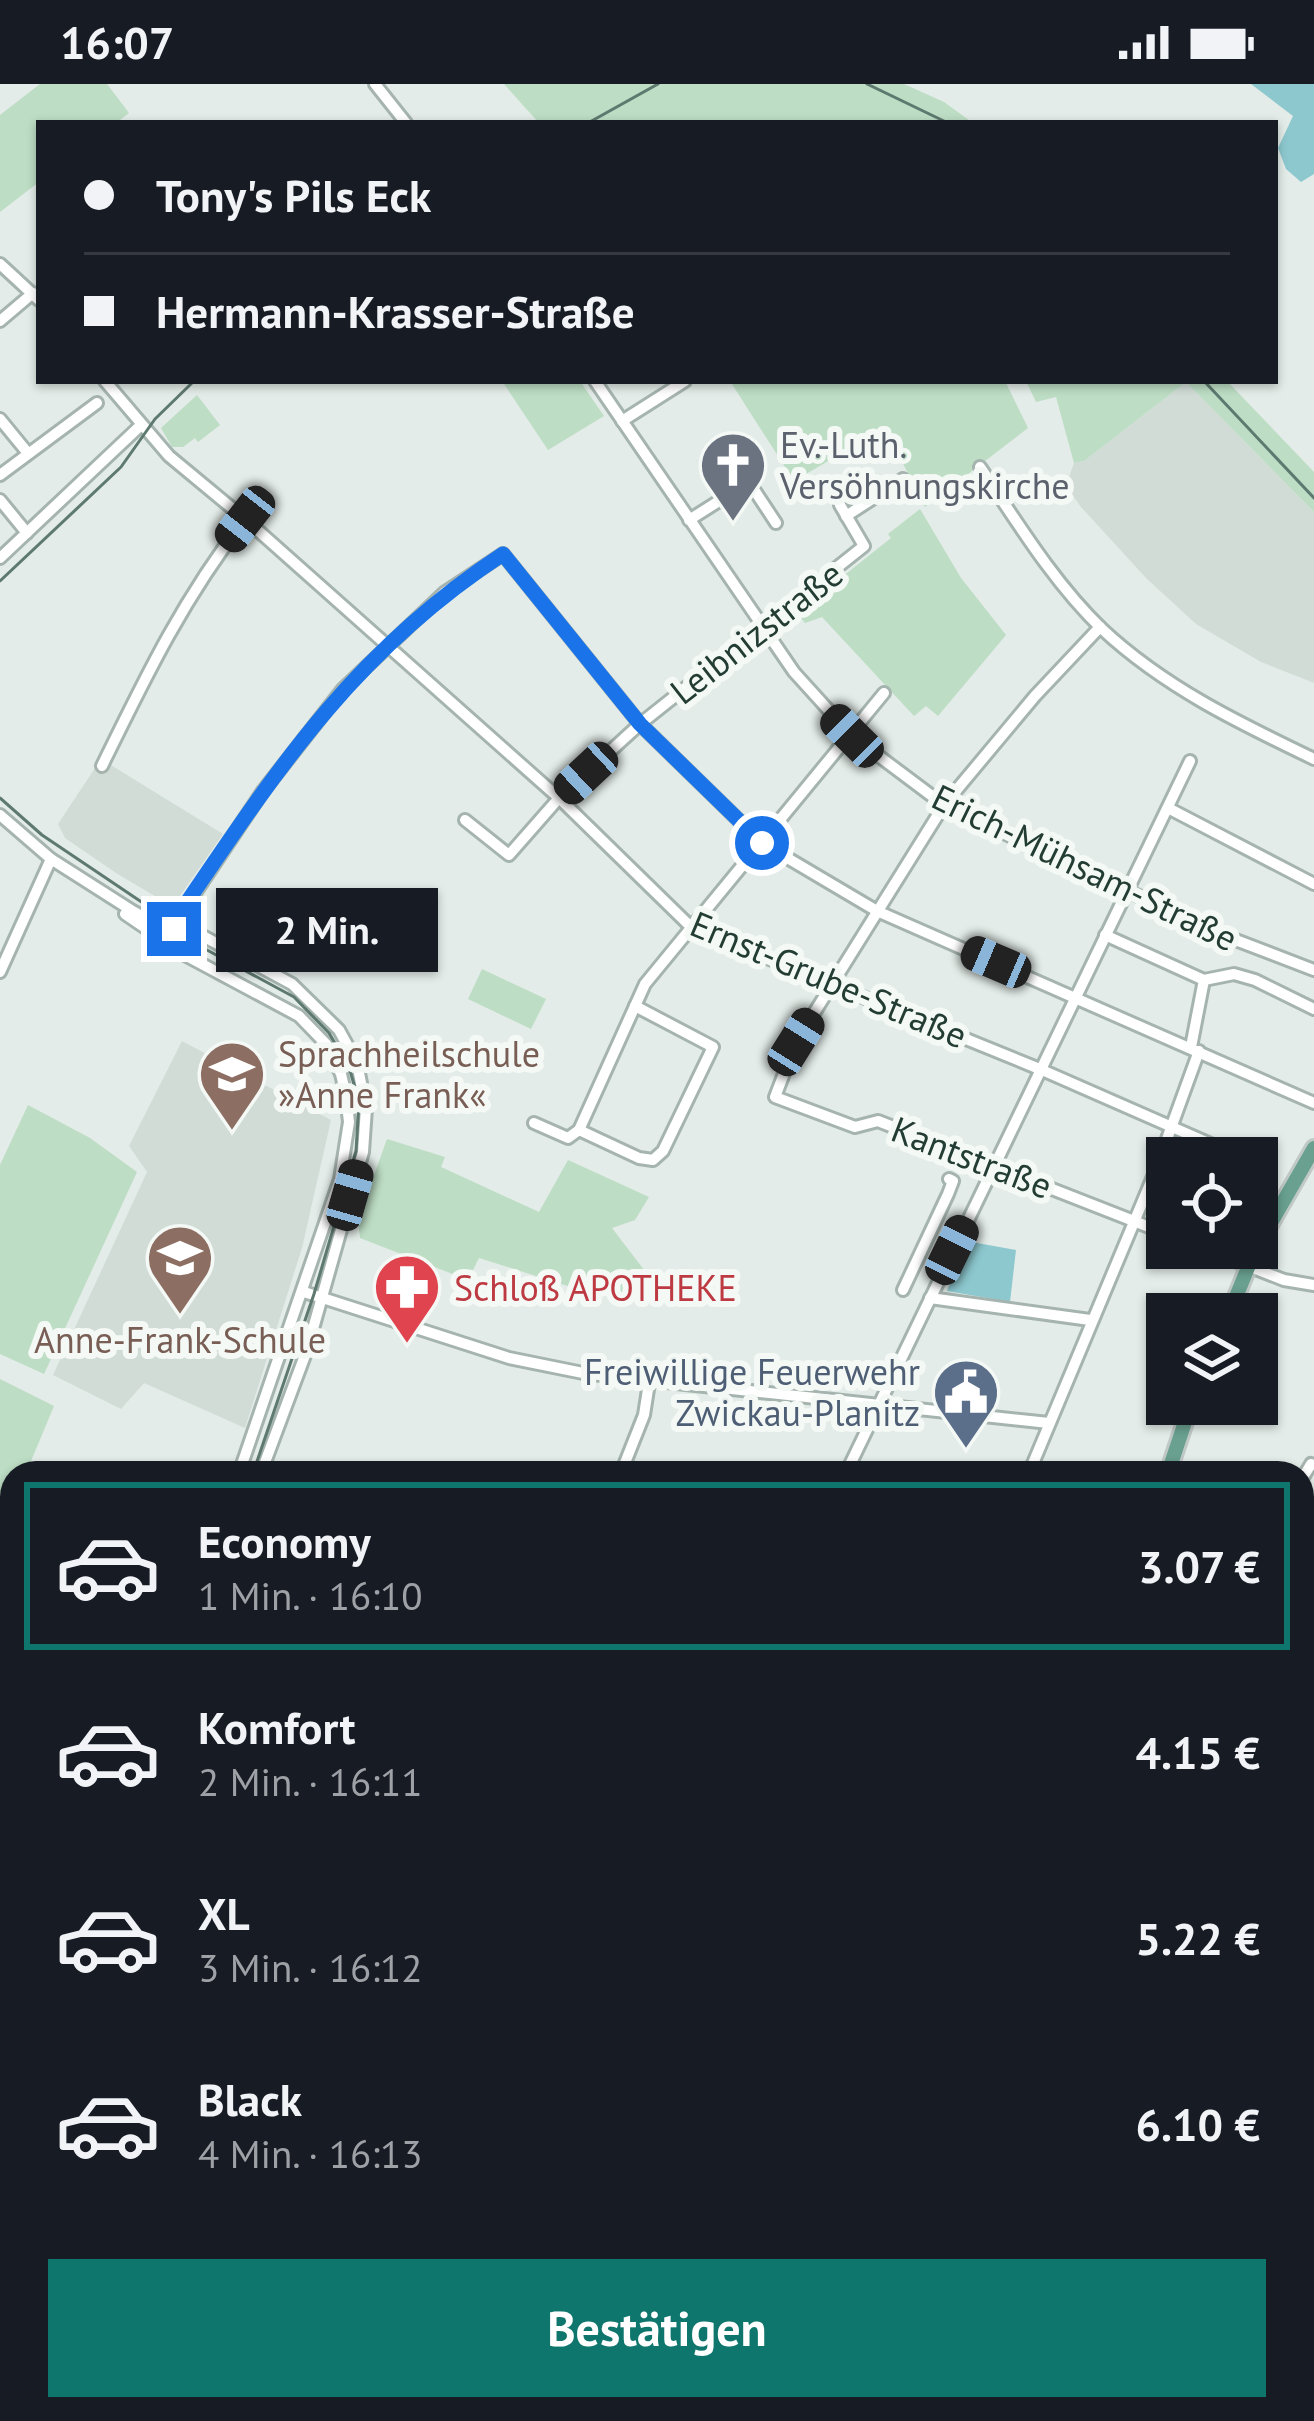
<!DOCTYPE html>
<html lang="de">
<head>
<meta charset="utf-8">
<style>
  body { margin:0; font-family:"PT Sans",sans-serif; background:#242831; color:#f1f3f6; height:100vh; display:flex; flex-direction:column; font-size:45px; white-space:nowrap }
  * { box-sizing:border-box; margin:0 }
  p { font-size:39px; color:#9ea1a6 }
  .icon { flex:none; width:66px; height:66px; fill:none; stroke:currentColor; stroke-width:2; stroke-linecap:round; stroke-linejoin:round }
  .map { position:relative; flex:1; overflow:hidden }
  .side { position:absolute; left:0px; top:1377px; width:1314px; height:960px; display:flex; flex-direction:column; background:#171b24; border-radius:36px 36px 0 0; box-shadow:0 3px 9px #0004 }
  .side>* { flex:none }
  .guide { position:absolute; left:36px; top:36px; width:1242px; height:264px; border-radius:0px; box-shadow:0 3px 9px #0004; display:grid; align-content:center; height:264px; padding:0 48px; background:#171b24 }
  .tools { position:absolute; left:1146px; top:1053px; display:grid; gap:24px }
  .tools a { display:grid; place-items:center; width:132px; height:132px; border-radius:0px; background:#171b24; box-shadow:0 3px 9px #0004; font-size:60px }
  .end { position:absolute; width:54px; height:54px; margin:-27px; border:15px solid #1a73e8; background:#fff; box-shadow:0 0 0 6px #fff }
  .from { border-radius:50% }
  .bubble { position:absolute; height:84px; border-radius:0px; background:#171b24; box-shadow:0 3px 9px #0004; font-size:39px; font-weight:800; line-height:84px; text-align:center }
  .car { position:absolute; width:36px; height:72px; margin:-36px -18px; border-radius:15px; box-shadow:0 0 9px 3px #0007; background:linear-gradient(#222 24%,#8ab4d8 0 40%,#222 0 76%,#8ab4d8 0 86%,#222 0) }
  .guide b { display:flex; align-items:center; gap:42px; height:114px; font-size:45px }
  .guide b+b { border-top:3px solid #363941 }
  .guide i { width:30px; height:30px; background:#f1f3f6 }
  ul { padding:21px 0 0; list-style:none }
  li { display:flex; align-items:center; gap:36px; height:168px; margin:0 24px 18px; padding:0 24px; border:6px solid transparent; border-radius:0px }
  li div { flex:1 }
  li b { display:block; font-size:45px }
  li em { font-style:normal; font-weight:800 }
  li.current { border-color:#0f766e }
  li>.icon { width:108px; height:108px; stroke-width:1.5 }
  .cta { display:flex; gap:24px; margin-top:auto; padding:24px 48px }
  .cta a { flex:1; height:138px; border-radius:0px; background:#0f766e; color:#fff; font-size:48px; font-weight:800; line-height:138px; text-align:center }
  .status { display:flex; justify-content:space-between; align-items:center; height:84px; padding:0 60px; background:#171b24; direction:ltr }
  .status svg { height:33px; fill:currentColor }
  .map>svg:first-child { display:block }
  .built { fill:#d1dcd7 }
  .green { fill:#bdddc4 }
  .water { fill:#8dc8cf }
  .lines { fill:none; stroke-linecap:round; stroke-linejoin:round }
  .minor-casing { stroke:#a6b4af; stroke-width:16 }
  .major-casing { stroke:#c1c9c6; stroke-width:20 }
  .minor { stroke:#fff; stroke-width:10 }
  .major { stroke:#69a090; stroke-width:14 }
  .tram { stroke:#5e7970; stroke-width:3 }
  .route { stroke:#1a73e8; stroke-width:15 }
  .labels { text-anchor:middle; dominant-baseline:central; stroke-width:12; stroke-linejoin:round; paint-order:stroke }
  .worship-label { font-size:36px; fill:#5b616d; stroke:#f4f9f6; text-anchor:start }
  .street-label { font-size:36px; fill:#233d35; stroke:#f4f9f6 }
  .education-label { font-size:36px; fill:#785e54; stroke:#f4f9f6; text-anchor:start }
  .health-label { font-size:36px; fill:#be3a42; stroke:#f4f9f6; text-anchor:start }
  .service-label { font-size:36px; fill:#4e5e75; stroke:#f4f9f6; text-anchor:end }
</style>
</head>
<body>
<div class="status"><b>16:07</b><svg viewBox="0 0 49 12"><path d="M0 12V9h3v3zM5 12V6h3v6zM10 12V3h3v9zM15 12V0h3v12zM26 1h20v11H26zM47 4h2v5h-2z"/></svg></div>
<div class="map">
<svg width="1314" height="2337" viewBox="0 0 1314 2337">
  <rect width="100%" height="100%" fill="#e3ece8"/>
  <g class="built">
    <polygon points="1186,298 1314,428 1314,599 1261,578 1196,540 1147,495 1081,423 1066,402 1074,379 1084,377"/>
    <polygon points="101,675 223,750 175,819 170,821 116,789 65,754 58,740"/>
    <polygon points="182,957 331,1036 302,1164 245,1344 144,1299 121,1325 53,1291 147,1088 129,1062"/>
  </g>
  <g class="green">
    <polygon points="40,0 107,0 129,29 116,39 39,39 39,98 0,128 0,31"/>
    <polygon points="504,0 904,0 944,18 973,39 539,39"/>
    <polygon points="502,297 580,297 604,332 548,366"/>
    <polygon points="730,297 1005,297 1028,344 925,423 885,344 794,397"/>
    <polygon points="1026,297 1227,297 1314,388 1314,428 1186,298 1084,377 1074,379 1056,313 1036,318"/>
    <polygon points="197,311 220,341 198,358 195,354 183,363 172,363 161,344"/>
    <polygon points="920,425 961,494 1006,551 938,632 926,622 914,632 822,533 805,539 797,529 891,454 888,450"/>
    <polygon points="482,885 546,915 531,945 468,915"/>
    <polygon points="28,1021 90,1054 137,1088 44,1290 0,1270 0,1081"/>
    <polygon points="387,1055 445,1073 441,1083 539,1128 568,1076 649,1113 635,1136 612,1144 664,1212 662,1220 568,1202 479,1174 468,1196 360,1154 358,1136"/>
    <polygon points="0,1295 54,1322 26,1389 12,1389 12,1423 0,1451"/>
    <polygon points="0,1544 12,1549 12,1690 0,1684"/>
    <polygon points="0,1762 12,1768 12,1899 0,1892"/>
    <polygon points="1302,1984 1314,1988 1314,2258 1302,2257"/>
    <polygon points="362,2325 868,2325 868,2337 278,2337"/>
    <polygon points="925,2325 1070,2325 1109,2337 926,2337"/>
  </g>
  <g class="water">
    <polygon points="1251,0 1314,0 1314,90 1301,98 1286,85 1278,64 1293,32"/>
    <polygon points="966,1157 1016,1166 1010,1218 947,1207"/>
  </g>
  <g class="lines">
    <g class="minor-casing">
      <g id="minor">
        <polyline points="375,0 406,39"/>
        <polyline points="0,180 39,216"/>
        <polyline points="0,237 33,209"/>
        <polyline points="105,297 169,372 245,435 559,714 691,843 1042,986 1229,1068 1235,1074"/>
        <polyline points="595,297 794,588 852,652 944,721 1220,850 1314,886"/>
        <polyline points="0,335 27,368"/>
        <polyline points="622,337 685,297"/>
        <path d="M 980,383 C 1017,438 1054,499 1102,545 C 1164,603 1239,639 1314,675"/>
        <polyline points="0,391 97,319"/>
        <polyline points="0,416 27,449"/>
        <polyline points="846,432 903,395"/>
        <polyline points="689,436 749,398 776,439"/>
        <polyline points="0,474 140,342"/>
        <polyline points="1100,543 1035,612 944,721 796,958 775,1013 855,1043 878,1037 1167,1150"/>
        <path d="M 102,682 C 146,592 183,515 245,435"/>
        <polyline points="1168,724 1314,800"/>
        <polyline points="0,731 51,775 131,826 149,836 188,844 292,900 339,946 357,979 366,1024 363,1068 307,1266 261,1389"/>
        <polyline points="465,736 509,771 559,714 640,640 864,462 840,421"/>
        <polyline points="125,830 185,871 299,932 326,960 341,990 346,1012 349,1038 340,1095 239,1389"/>
        <polyline points="1105,851 1204,896 1234,890 1255,896 1314,925"/>
        <polyline points="163,857 263,707 343,605 444,509 503,470 640,640 762,759 877,827 1314,1019"/>
        <polyline points="0,888 51,775"/>
        <polyline points="1191,963 1204,896"/>
        <polyline points="534,1039 568,1054 579,1046 645,900 884,609"/>
        <polyline points="579,1046 639,1074 653,1076 663,1067 713,963 635,922"/>
        <polyline points="1257,1100 1275,1126"/>
        <polyline points="1202,1164 1284,1196 1314,1201"/>
        <polyline points="903,1206 948,1110 953,1097 949,1095"/>
        <polyline points="304,1208 509,1274 583,1289 1049,1339"/>
        <polyline points="930,1214 1090,1236"/>
        <polyline points="621,1389 644,1331 649,1299"/>
        <polyline points="846,1389 1190,677"/>
        <polyline points="1029,1389 1155,1088 1199,967"/>
        <polyline points="1302,1395 1311,1380 1314,1381"/>
        <polyline points="0,1480 12,1485"/>
        <polyline points="1302,1499 1314,1504"/>
        <polyline points="0,1700 12,1706"/>
        <polyline points="1302,1825 1314,1799"/>
        <polyline points="1302,1838 1314,1830"/>
        <polyline points="1302,1978 1314,1982"/>
        <polyline points="0,2152 12,2148"/>
        <polyline points="1249,2325 1262,2337"/>
      </g>
    </g>
    <g class="major-casing">
      <g id="major">
        <polyline points="1257,1163 1314,1064"/>
        <polyline points="1229,1230 1256,1164"/>
        <polyline points="1168,1389 1191,1320"/>
        <polyline points="756,2325 787,2337"/>
        <polyline points="489,2337 571,2325"/>
        <polyline points="919,2337 919,2325"/>
      </g>
    </g>
    <use href="#minor" class="minor"/>
    <use href="#major" class="major"/>
    <g class="tram">
      <polyline points="867,0 948,39"/>
      <polyline points="588,39 658,0"/>
      <polyline points="1204,297 1314,414"/>
      <polyline points="0,497 121,383 155,335 194,297"/>
      <polyline points="0,714 42,751 146,821 183,853 294,913 329,949 349,983 359,1018 356,1067 314,1210 253,1389"/>
    </g>
  </g>
  <g class="lines">
    <path class="route" d="M 174,845 L 181,827 C 278,684 355,567 503,470 L 640,640 L 762,759"/>
  </g>
  <defs>
    <g id="church-pin" transform="scale(3.45)"><path d="M0 17L-7.5 6A9.5 9.5 0 1 1 7.5 6Z" fill="#6b7280" stroke="#f4f9f6"/><path d="M-1.2-6h2.4v3.5h3.3v2.4h-3.3V6h-2.4V-.1h-3.3v-2.4h3.3Z" fill="#fff"/></g>
    <g id="school-pin" transform="scale(3.45)"><path d="M0 17L-7.5 6A9.5 9.5 0 1 1 7.5 6Z" fill="#8d6e63" stroke="#f4f9f6"/><path d="M0-5L7-2L0 1L-7-2ZM-4 1L0 2.5L4 1V4Q0 6-4 4Z" fill="#fff"/></g>
    <g id="pharmacy-pin" transform="scale(3.45)"><path d="M0 17L-7.5 6A9.5 9.5 0 1 1 7.5 6Z" fill="#e0444e" stroke="#f4f9f6"/><path d="M-2-6h4v4h4v4h-4v4h-4v-4h-4v-4h4Z" fill="#fff"/></g>
    <g id="civic-pin" transform="scale(3.45)"><path d="M0 17L-7.5 6A9.5 9.5 0 1 1 7.5 6Z" fill="#5c6f8a" stroke="#f4f9f6"/><path d="M-.6-6.5H3V-4.5H.6V-3L4-1V1h2V6H-6V1h2V-1L-.6-3ZM-1.2 2.5V6h2.4V2.5Z" fill="#fff"/></g>
  </defs>
  <g fill-rule="evenodd">
    <use href="#church-pin" x="733" y="381"/>
    <use href="#school-pin" x="232" y="990"/>
    <use href="#school-pin" x="180" y="1174"/>
    <use href="#pharmacy-pin" x="407" y="1203"/>
    <use href="#civic-pin" x="966" y="1308"/>
  </g>
  <g class="labels">
    <g class="worship-label">
      <text x="780" y="360">Ev.-Luth.<tspan x="780" dy="41">Versöhnungskirche</tspan></text>
    </g>
    <g class="street-label">
      <text transform="translate(756 548) rotate(-38)">Leibnizstraße</text>
      <text transform="translate(1085 783) rotate(26)">Erich-Mühsam-Straße</text>
      <text transform="translate(829 895) rotate(23)">Ernst-Grube-Straße</text>
      <text transform="translate(972 1073) rotate(21)">Kantstraße</text>
    </g>
    <g class="education-label">
      <text x="278" y="969">Sprachheilschule<tspan x="278" dy="41">»Anne Frank«</tspan></text>
      <text x="180" y="1255" text-anchor="middle">Anne-Frank-Schule</text>
    </g>
    <g class="health-label">
      <text x="454" y="1203">Schloß APOTHEKE</text>
    </g>
    <g class="service-label">
      <text x="920" y="1287">Freiwillige Feuerwehr<tspan x="920" dy="41">Zwickau-Planitz</tspan></text>
    </g>
  </g>
</svg>
<div class="tools">
<a><svg class="icon" aria-label="locate" viewBox="0 0 24 24"><circle cx="12" cy="12" r="6"/><path d="M12 2v4M12 18v4M2 12h4M18 12h4"/></svg></a>
<a><svg class="icon" aria-label="layers" viewBox="0 0 24 24"><path d="M12 4l9 5-9 5-9-5zM3 14l9 5 9-5"/></svg></a>
</div>
<i class="end from" style="left:762px;top:759px"></i>
<i class="end" style="left:174px;top:845px"></i>
<div class="bubble" style="left:216px;top:804px;width:222px">2 Min.</div>
<i class="car" style="left:245px;top:435px;rotate:218deg"></i>
<i class="car" style="left:852px;top:652px;rotate:315deg"></i>
<i class="car" style="left:586px;top:689px;rotate:227deg"></i>
<i class="car" style="left:996px;top:878px;rotate:293deg"></i>
<i class="car" style="left:796px;top:958px;rotate:32deg"></i>
<i class="car" style="left:350px;top:1111px;rotate:16deg"></i>
<i class="car" style="left:952px;top:1166px;rotate:26deg"></i>
<div class="guide">
<b><i class="from"></i>Tony's Pils Eck</b>
<b><i></i>Hermann-Krasser-Straße</b>
</div>
<section class="side">
<ul>
<li class="current"><svg class="icon" aria-label="car" viewBox="0 0 24 24"><path d="M5 17H2v-5l4-1 3-4h7l3 4 3 1v5h-3M9 17h6M6 11h13"/><circle cx="7" cy="17" r="2"/><circle cx="17" cy="17" r="2"/></svg><div><b>Economy</b><p>1 Min. · 16:10</p></div><em>3.07 €</em></li>
<li><svg class="icon" aria-label="car" viewBox="0 0 24 24"><path d="M5 17H2v-5l4-1 3-4h7l3 4 3 1v5h-3M9 17h6M6 11h13"/><circle cx="7" cy="17" r="2"/><circle cx="17" cy="17" r="2"/></svg><div><b>Komfort</b><p>2 Min. · 16:11</p></div><em>4.15 €</em></li>
<li><svg class="icon" aria-label="car" viewBox="0 0 24 24"><path d="M5 17H2v-5l4-1 3-4h7l3 4 3 1v5h-3M9 17h6M6 11h13"/><circle cx="7" cy="17" r="2"/><circle cx="17" cy="17" r="2"/></svg><div><b>XL</b><p>3 Min. · 16:12</p></div><em>5.22 €</em></li>
<li><svg class="icon" aria-label="car" viewBox="0 0 24 24"><path d="M5 17H2v-5l4-1 3-4h7l3 4 3 1v5h-3M9 17h6M6 11h13"/><circle cx="7" cy="17" r="2"/><circle cx="17" cy="17" r="2"/></svg><div><b>Black</b><p>4 Min. · 16:13</p></div><em>6.10 €</em></li>
</ul>
<div class="cta"><a>Bestätigen</a></div>
</section>
</div>
</body>
</html>
